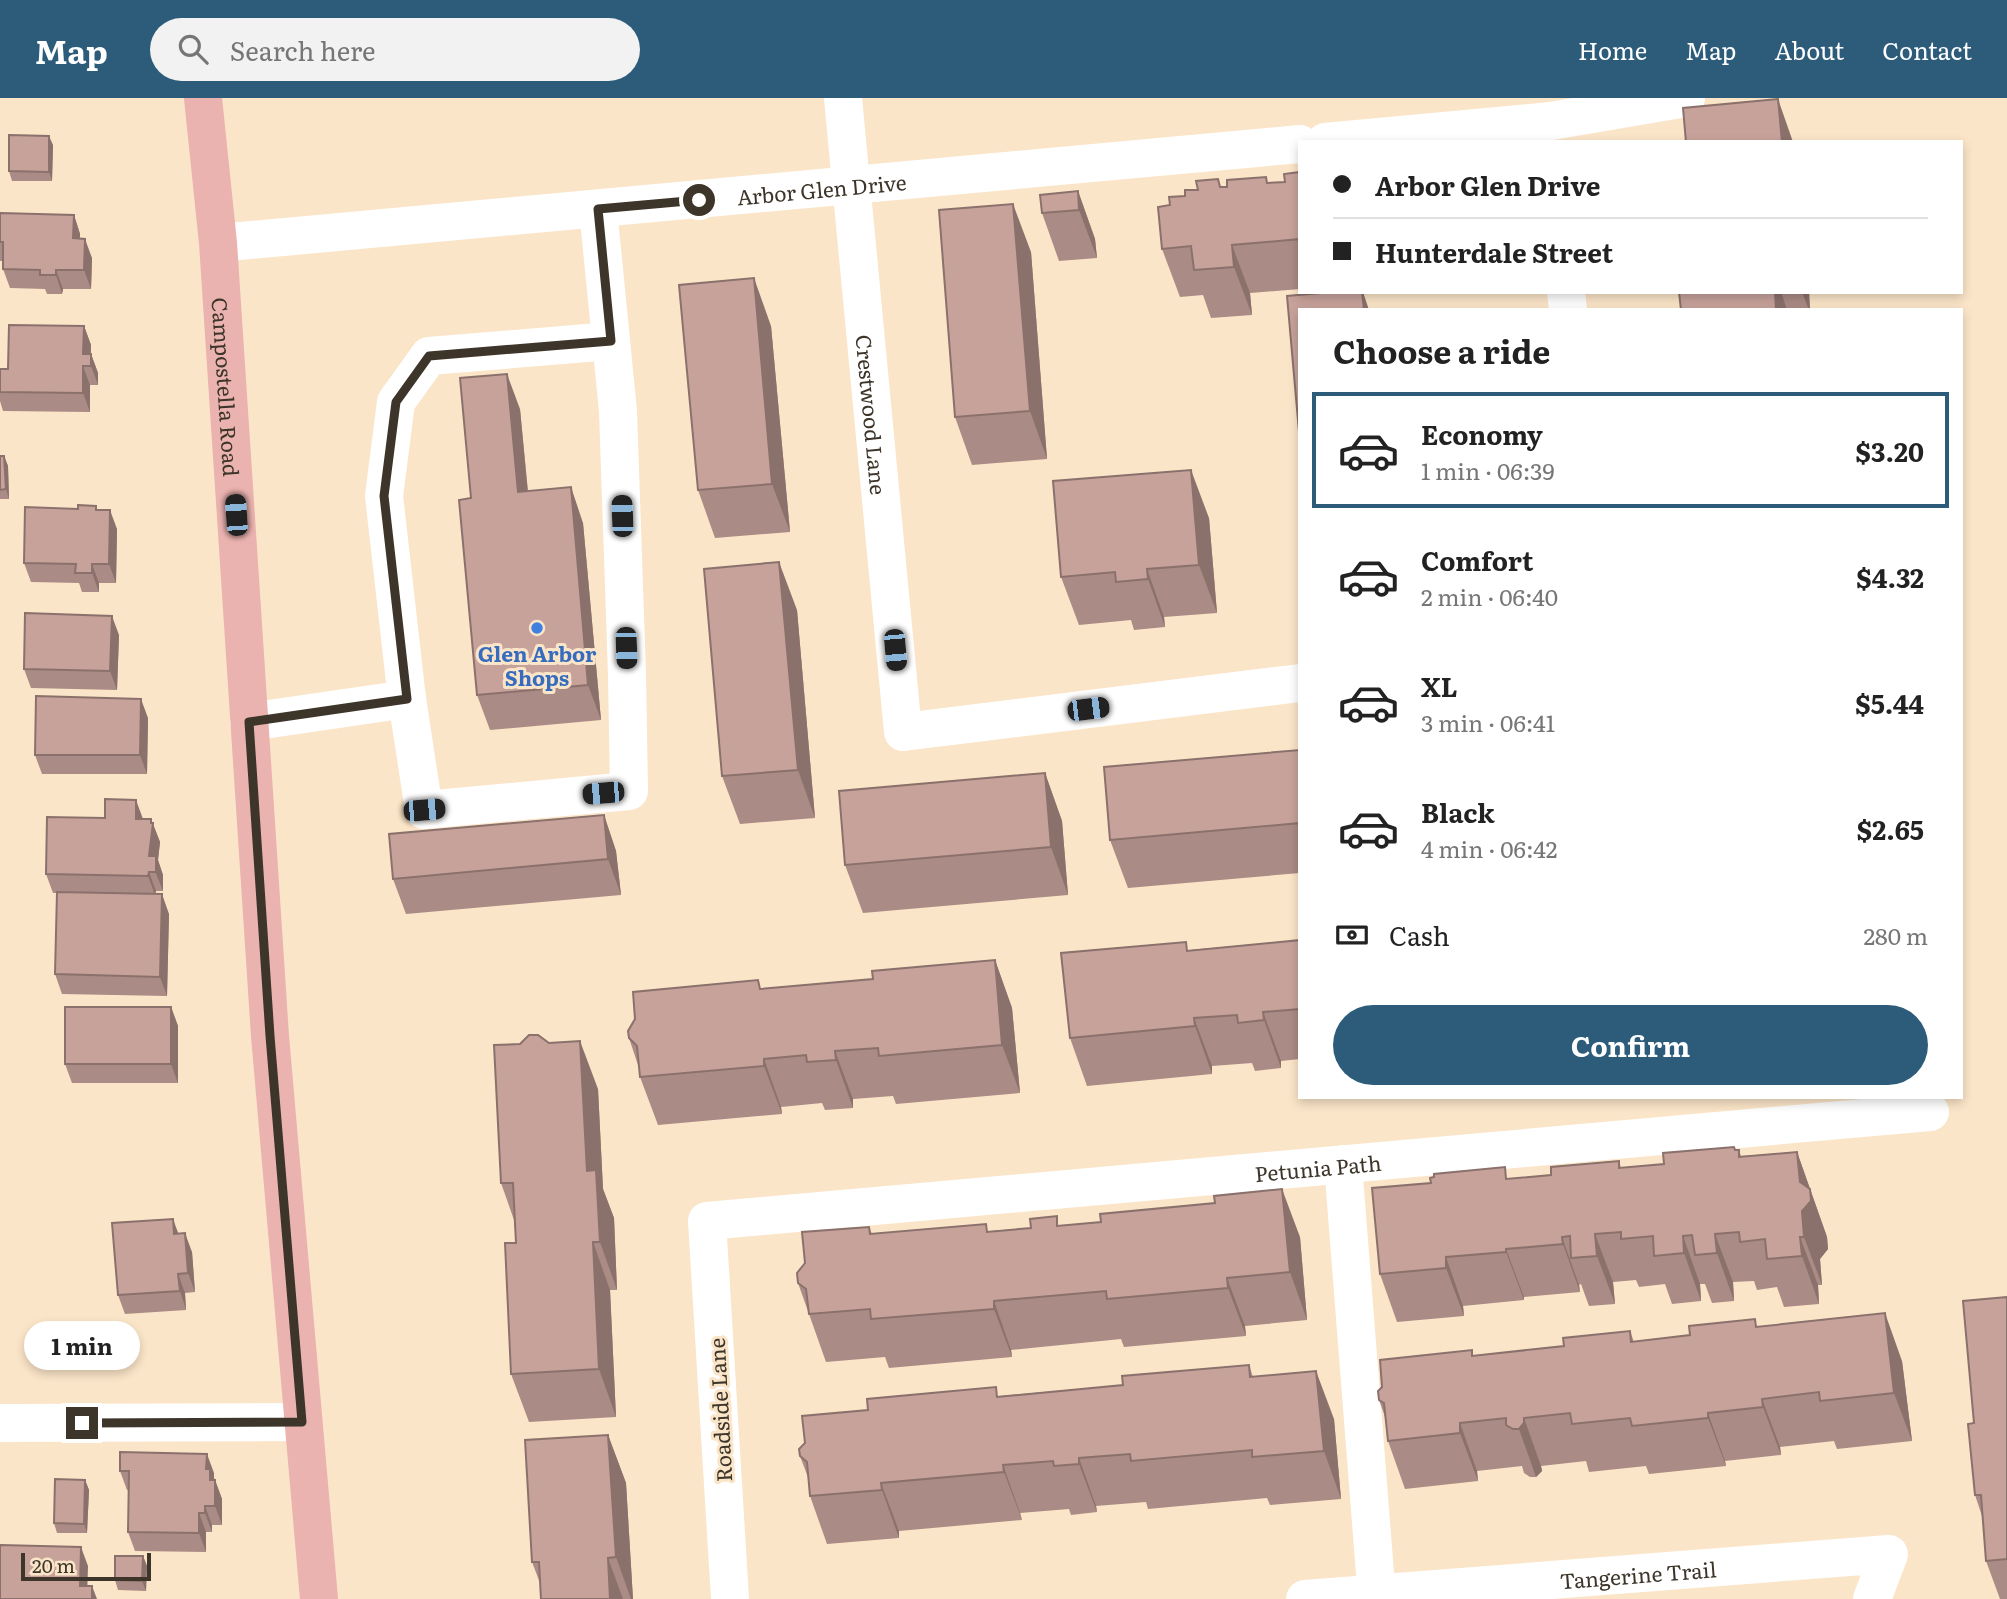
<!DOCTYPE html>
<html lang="en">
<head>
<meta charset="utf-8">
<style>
  body { margin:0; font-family:Literata,serif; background:#f2f2f2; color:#222; height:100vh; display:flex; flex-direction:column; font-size:26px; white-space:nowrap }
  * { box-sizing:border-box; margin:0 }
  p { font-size:23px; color:#767676 }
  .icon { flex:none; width:38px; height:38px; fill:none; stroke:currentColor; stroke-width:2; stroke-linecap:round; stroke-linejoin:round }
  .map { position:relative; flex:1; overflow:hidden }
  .details { position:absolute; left:1298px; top:210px; width:665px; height:791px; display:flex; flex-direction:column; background:#fff; border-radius:0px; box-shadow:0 4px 10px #0003 }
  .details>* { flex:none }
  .banner { position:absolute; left:1298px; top:42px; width:665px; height:154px; border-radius:0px; box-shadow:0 4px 10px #0003; display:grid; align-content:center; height:154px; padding:0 35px; background:#fff }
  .scale { position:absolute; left:21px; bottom:18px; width:130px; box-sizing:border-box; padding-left:7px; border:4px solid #3d352a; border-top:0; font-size:19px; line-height:24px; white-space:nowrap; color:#3d352a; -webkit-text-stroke:5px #fbe5c8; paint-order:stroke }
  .end { position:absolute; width:32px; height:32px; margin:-16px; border:9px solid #3d352a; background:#fff; box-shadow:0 0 0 4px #fff }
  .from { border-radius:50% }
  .bubble { position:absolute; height:49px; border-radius:24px; background:#fff; box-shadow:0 4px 10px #0003; font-size:23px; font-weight:700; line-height:49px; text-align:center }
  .car { position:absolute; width:21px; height:42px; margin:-21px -10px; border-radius:9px; box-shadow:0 0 5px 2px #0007; background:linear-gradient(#222 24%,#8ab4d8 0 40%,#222 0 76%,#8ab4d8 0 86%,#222 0) }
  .banner b { display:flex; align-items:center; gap:24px; height:66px; font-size:26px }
  .banner b+b { border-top:2px solid #e0e0e0 }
  .banner i { width:18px; height:18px; background:#222 }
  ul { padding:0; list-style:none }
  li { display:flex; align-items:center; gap:21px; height:116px; margin:0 14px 10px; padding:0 21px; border:4px solid transparent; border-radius:0px }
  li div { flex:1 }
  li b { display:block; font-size:26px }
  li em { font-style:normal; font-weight:700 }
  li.selected { border-color:#2d5c7b }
  li>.icon { width:63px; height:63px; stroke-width:1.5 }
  h2 { padding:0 35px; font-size:32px; line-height:84px }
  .pay { display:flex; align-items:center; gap:18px; height:77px; padding:0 35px; font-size:26px }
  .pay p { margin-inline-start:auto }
  .button { display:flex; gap:14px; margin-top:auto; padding:14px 35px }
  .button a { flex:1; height:80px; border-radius:42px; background:#2d5c7b; color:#fff; font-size:28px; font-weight:700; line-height:80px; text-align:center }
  header { display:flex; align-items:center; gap:42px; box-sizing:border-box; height:98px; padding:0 35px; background:#2d5c7b; color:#fff }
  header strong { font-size:33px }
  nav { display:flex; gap:38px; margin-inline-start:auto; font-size:24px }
  .search { width:490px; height:63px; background:#f2f2f2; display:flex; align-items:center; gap:18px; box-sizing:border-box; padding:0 24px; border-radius:38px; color:#767676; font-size:26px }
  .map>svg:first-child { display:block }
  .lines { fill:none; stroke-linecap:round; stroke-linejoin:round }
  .minor { stroke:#fff; stroke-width:38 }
  .major { stroke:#ebb3b0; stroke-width:38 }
  .wall { fill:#ab8b85 }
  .shaded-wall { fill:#8b716c }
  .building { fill:#c7a29b; stroke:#8b716c; stroke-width:2 }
  .route { stroke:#3d352a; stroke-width:9 }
  .shop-dot { fill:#3f7fe0; stroke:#fbe5c8; stroke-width:2.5 }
  .labels { text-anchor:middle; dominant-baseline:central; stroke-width:6; stroke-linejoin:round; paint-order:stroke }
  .street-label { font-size:21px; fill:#3d352a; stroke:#fbe5c8 }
  .shop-label { font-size:21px; font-weight:bold; fill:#366cbe; stroke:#fbe5c8 }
</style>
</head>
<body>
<header>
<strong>Map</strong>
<div class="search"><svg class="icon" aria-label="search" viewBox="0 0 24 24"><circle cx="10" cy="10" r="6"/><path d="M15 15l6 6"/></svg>Search here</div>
<nav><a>Home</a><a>Map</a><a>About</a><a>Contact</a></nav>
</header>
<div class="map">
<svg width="2007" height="1501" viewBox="0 0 2007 1501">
  <rect width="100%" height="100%" fill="#fbe5c8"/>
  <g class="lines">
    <g class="minor">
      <path id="s1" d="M 843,0 L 903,634 L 1300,585"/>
      <polyline points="1325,44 1551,23 1686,0"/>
      <path id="s2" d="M 218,145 L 1300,46"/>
      <polyline points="1566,194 1568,212"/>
      <polyline points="407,601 384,398 396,304 429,258 611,243"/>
      <polyline points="249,624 407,601 424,712 629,693 627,576 618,313 598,111"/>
      <polyline points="1343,1066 1377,1501"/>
      <polyline points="0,1325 302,1324"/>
      <path id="s3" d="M 730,1501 L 707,1123 L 1930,1014"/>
      <path id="s4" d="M 1305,1501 L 1889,1456 L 1872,1501"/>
    </g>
    <path class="major" id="s5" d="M 203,0 L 218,145 L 270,938 L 319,1501"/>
  </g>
  <g class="wall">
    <polygon points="53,47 52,83 12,83 9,73"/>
    <polygon points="1300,74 1300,191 1250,195 1252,217 1211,220 1203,197 1180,199 1162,151 1170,107 1185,98 1218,81 1221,89 1285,84"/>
    <polygon points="1078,93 1095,141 1097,160 1059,163 1042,115"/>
    <polygon points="0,115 74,117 80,136 80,140 92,160 91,191 63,191 62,196 47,196 45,191 10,190 3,171 3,163 0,163"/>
    <polygon points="1031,154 1047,361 972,367 955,319"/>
    <polygon points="1679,194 1809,194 1810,212 1681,212"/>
    <polygon points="84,228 91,247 91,256 98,275 98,287 90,287 90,314 3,313 0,303 0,271 8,271"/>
    <polygon points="771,228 790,434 715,440 698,392"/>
    <polygon points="520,311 528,393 583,425 601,622 490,632 477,597 471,400"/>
    <polygon points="0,358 4,358 8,368 9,401 0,401"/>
    <polygon points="97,412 117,431 116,485 99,485 99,494 82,494 79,485 31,484 24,465"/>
    <polygon points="1209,420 1217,515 1164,519 1165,529 1134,532 1131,522 1079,527 1061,479"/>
    <polygon points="797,512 815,720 740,726 722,678"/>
    <polygon points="119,537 117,592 31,590 24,571"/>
    <polygon points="148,620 147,676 42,676 35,657"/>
    <polygon points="1300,652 1300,775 1128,790 1110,742"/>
    <polygon points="1045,675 1062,723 1068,797 863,815 845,767"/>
    <polygon points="604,717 616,753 621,797 406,816 393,781"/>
    <polygon points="143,721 151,721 160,744 158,762 163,777 163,793 156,793 155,796 169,816 167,898 62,896 55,876 57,795 53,795 46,776"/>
    <polygon points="1300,834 1300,961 1281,963 1281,970 1255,973 1252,965 1212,968 1212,976 1087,988 1070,940 1189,852 1300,842"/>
    <polygon points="995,862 1012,910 1020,995 896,1006 893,998 853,1001 853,1010 825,1012 822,1005 781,1009 782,1016 658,1027 640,979 639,970 629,940 762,891 873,881"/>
    <polygon points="171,909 178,928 178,985 72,985 65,966"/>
    <polygon points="598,991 603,1091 614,1120 617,1192 610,1192 616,1319 529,1324 511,1276 516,1145 514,1122 501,1085"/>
    <polygon points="1734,1049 1736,1052 1739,1052 1741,1058 1797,1054 1827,1139 1828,1151 1820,1161 1822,1187 1818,1187 1819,1206 1784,1209 1777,1189 1757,1192 1754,1183 1733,1184 1734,1203 1712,1205 1705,1186 1700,1186 1701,1203 1672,1206 1665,1186 1639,1189 1636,1182 1613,1184 1615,1206 1589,1208 1581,1186 1579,1187 1580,1194 1524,1199 1524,1202 1463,1208 1464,1218 1397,1224 1380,1176 1434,1079 1509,1081 1551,1077 1619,1063 1621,1070 1664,1066"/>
    <polygon points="1060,1128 1300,1139 1307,1222 1245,1228 1246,1238 1124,1249 1121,1241 1011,1252 1012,1259 889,1270 885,1259 826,1264 798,1185 869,1129 872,1136 989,1133"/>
    <polygon points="179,1136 192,1154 195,1194 185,1195 186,1212 125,1216 118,1197"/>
    <polygon points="2007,1199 2007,1501 2000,1501 1986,1463 1982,1418 1975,1397 1974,1325"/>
    <polygon points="1758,1229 1902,1263 1912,1343 1837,1351 1834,1343 1780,1349 1781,1357 1725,1363 1726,1368 1649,1376 1646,1368 1589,1374 1586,1363 1541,1368 1542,1373 1536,1379 1530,1379 1524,1375 1522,1368 1477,1373 1478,1383 1405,1391 1388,1343 1385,1319 1379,1302 1382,1289 1474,1258 1564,1248 1630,1233 1634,1244"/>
    <polygon points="1249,1267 1253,1279 1334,1321 1341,1401 1270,1407 1267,1400 1148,1411 1146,1404 1096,1408 1097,1414 1071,1417 1069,1411 1020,1415 1022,1422 899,1433 899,1440 827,1446 810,1398 809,1382 800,1358 868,1312 999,1298 1123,1287"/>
    <polygon points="608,1337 626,1385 633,1501 541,1501 540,1485 532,1464"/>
    <polygon points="120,1373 214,1375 214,1380 215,1382 222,1401 222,1427 212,1427 212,1434 206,1434 206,1454 135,1453 128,1434 129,1392 127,1392"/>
    <polygon points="85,1382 89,1392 87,1435 57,1435 54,1425"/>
    <polygon points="143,1458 147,1468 146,1493 118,1492 115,1482"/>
  </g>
  <g class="shaded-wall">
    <polygon points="1778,1 1793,44 1782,44"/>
    <polygon points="49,38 53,47 52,83 49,74"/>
    <polygon points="1078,93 1095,141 1097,160 1079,112"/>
    <polygon points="1013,106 1031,154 1047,361 1030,313"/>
    <polygon points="74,117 80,136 80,159 73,140"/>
    <polygon points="85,141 92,160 91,191 84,172"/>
    <polygon points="1232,147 1250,195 1252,217 1234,169"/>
    <polygon points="56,172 63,191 62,196 56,177"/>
    <polygon points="754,180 771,228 790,434 772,386"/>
    <polygon points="1362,194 1363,194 1369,212 1364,212"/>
    <polygon points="1775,194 1781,194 1787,212 1776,212"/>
    <polygon points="1802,194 1809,194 1810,212 1809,212"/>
    <polygon points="84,228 91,247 90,268 83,256"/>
    <polygon points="91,256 98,275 98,287 91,268"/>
    <polygon points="83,268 90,287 90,314 83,295"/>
    <polygon points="507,276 520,311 531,429 518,394"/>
    <polygon points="4,358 8,368 9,401 6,391"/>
    <polygon points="1191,372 1209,420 1217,515 1199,467"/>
    <polygon points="571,389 583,425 601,622 588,587"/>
    <polygon points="110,412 117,431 116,485 109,466"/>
    <polygon points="779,464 797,512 815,720 798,672"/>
    <polygon points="92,466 99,485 99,494 92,475"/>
    <polygon points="1147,471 1164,519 1165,529 1148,481"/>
    <polygon points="112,518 119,537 117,592 110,573"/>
    <polygon points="141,601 148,620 147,676 140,657"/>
    <polygon points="1045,675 1062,723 1068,797 1051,749"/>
    <polygon points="136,702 143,721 136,721"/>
    <polygon points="604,717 616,753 621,797 608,761"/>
    <polygon points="151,721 160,744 158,762 163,777 163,793 149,758"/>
    <polygon points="149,774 156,793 155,797 148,778"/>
    <polygon points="162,796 169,816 167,898 160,879"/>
    <polygon points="995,862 1012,910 1020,995 1002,947"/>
    <polygon points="171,909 178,928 178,985 171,966"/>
    <polygon points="1263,914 1281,963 1281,970 1264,922"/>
    <polygon points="1194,920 1212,968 1212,976 1195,928"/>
    <polygon points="580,943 598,991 603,1091 614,1120 617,1192 600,1144 587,1073"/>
    <polygon points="835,953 853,1001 853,1010 836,962"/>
    <polygon points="764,961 781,1009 782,1016 764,968"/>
    <polygon points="1797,1054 1827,1139 1828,1151 1820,1161 1822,1187 1804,1139"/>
    <polygon points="1282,1091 1300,1139 1307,1222 1290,1174"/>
    <polygon points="173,1121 180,1140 174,1136"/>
    <polygon points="185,1135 192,1154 195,1194 188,1175"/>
    <polygon points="1595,1136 1613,1184 1615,1206 1597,1158"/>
    <polygon points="1715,1136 1733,1184 1734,1203 1717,1155"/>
    <polygon points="1683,1138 1700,1186 1701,1203 1684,1155"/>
    <polygon points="1562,1139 1579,1187 1580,1194 1563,1146"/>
    <polygon points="1800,1139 1818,1187 1819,1206 1802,1158"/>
    <polygon points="593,1144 610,1192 616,1319 599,1271"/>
    <polygon points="1506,1151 1524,1199 1524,1202 1506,1154"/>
    <polygon points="1446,1159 1463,1208 1464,1218 1446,1170"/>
    <polygon points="178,1176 185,1195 186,1212 180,1193"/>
    <polygon points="1227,1180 1245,1228 1246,1238 1228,1190"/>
    <polygon points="994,1203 1011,1252 1012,1259 994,1211"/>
    <polygon points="1885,1215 1902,1263 1912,1343 1894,1295"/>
    <polygon points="1316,1273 1334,1321 1341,1401 1324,1353"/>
    <polygon points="1762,1301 1780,1349 1781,1357 1763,1309"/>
    <polygon points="1708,1315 1725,1363 1726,1368 1708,1320"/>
    <polygon points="1524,1320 1541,1368 1542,1373 1536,1379 1519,1331"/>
    <polygon points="1460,1325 1477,1373 1478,1383 1460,1335"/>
    <polygon points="608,1337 626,1385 633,1501 631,1501 616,1459"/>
    <polygon points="207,1356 214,1375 214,1380 215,1385 215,1382 222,1401 222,1427 215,1408 206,1371"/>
    <polygon points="1079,1360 1096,1408 1097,1414 1079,1366"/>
    <polygon points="1003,1367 1020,1415 1022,1422 1004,1374"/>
    <polygon points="85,1382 89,1392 87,1435 84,1426"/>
    <polygon points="881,1385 899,1433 899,1440 882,1392"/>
    <polygon points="205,1408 212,1427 212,1434 205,1415"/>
    <polygon points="199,1415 206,1434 206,1454 199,1435"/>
    <polygon points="81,1449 88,1468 87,1501 80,1488"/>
    <polygon points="143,1458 147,1468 146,1493 142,1483"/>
    <polygon points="608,1460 623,1501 610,1501"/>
    <polygon points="92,1488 97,1501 92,1501"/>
  </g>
  <g class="building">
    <polygon points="1778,1 1782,44 1686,44 1683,10"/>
    <polygon points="9,37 49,38 49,74 9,73"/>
    <polygon points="1300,74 1300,141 1232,147 1234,169 1194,172 1191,148 1162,151 1158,109 1170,107 1169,99 1185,98 1185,92 1198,92 1196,83 1218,81 1220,89 1227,89 1227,82 1266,79 1267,85 1285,84 1284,76"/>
    <polygon points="1078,93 1079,112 1042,115 1040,97"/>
    <polygon points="1013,106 1030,313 955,319 939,112"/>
    <polygon points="0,115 74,117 73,140 85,141 84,172 56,172 56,177 40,177 40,172 3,171 3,144 0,144"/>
    <polygon points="754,180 772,386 698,392 679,187"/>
    <polygon points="1332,194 1362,194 1364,212 1300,212 1300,345 1287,198"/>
    <polygon points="1679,194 1775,194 1776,212 1681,212"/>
    <polygon points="9,227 84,228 83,256 91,256 91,268 83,268 83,295 0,294 0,271 8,271"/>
    <polygon points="507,276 518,394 571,389 588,587 477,597 459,402 471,400 460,280"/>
    <polygon points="0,358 4,358 6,391 0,392"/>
    <polygon points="1191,372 1199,467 1147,471 1148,481 1116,484 1115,474 1061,479 1053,383"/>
    <polygon points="78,407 96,408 96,412 110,412 109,466 92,466 92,475 75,475 76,466 24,465 25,409 78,411"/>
    <polygon points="779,464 798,672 722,678 704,471"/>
    <polygon points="25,515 112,518 110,573 24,571"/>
    <polygon points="36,598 141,601 140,657 35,657"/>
    <polygon points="1300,652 1300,725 1110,742 1104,669"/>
    <polygon points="1045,675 1051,749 845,767 839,693"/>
    <polygon points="105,701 136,702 136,721 151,721 151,725 153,725 149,758 156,758 156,774 149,774 148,778 46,776 47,719 105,720"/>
    <polygon points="604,717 608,761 393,781 389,736"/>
    <polygon points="57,794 162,796 160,879 55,876"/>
    <polygon points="1300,834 1300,911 1263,914 1264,922 1238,925 1237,917 1194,920 1195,928 1070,940 1061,855 1186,844 1187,853 1300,842"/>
    <polygon points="995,862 1002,947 879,958 878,950 835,953 836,962 807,964 806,957 764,961 764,968 640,979 637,948 629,940 628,933 635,921 633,894 758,882 760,891 873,881 872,873"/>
    <rect x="65" y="909" width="106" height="57"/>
    <polygon points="529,937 538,937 549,945 580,943 587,1073 596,1072 600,1144 593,1144 599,1271 511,1276 505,1145 516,1145 513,1085 501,1085 494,947 520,946"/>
    <polygon points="1734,1049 1735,1052 1739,1052 1739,1059 1797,1054 1800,1084 1810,1091 1811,1103 1802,1113 1804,1139 1800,1139 1802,1158 1767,1161 1765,1141 1740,1144 1739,1134 1715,1136 1717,1155 1695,1157 1692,1137 1683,1138 1684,1155 1654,1158 1653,1138 1621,1141 1621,1134 1595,1136 1597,1158 1571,1160 1570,1138 1562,1139 1563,1146 1506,1151 1506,1154 1446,1159 1446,1170 1380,1176 1372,1090 1431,1085 1430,1080 1434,1079 1434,1076 1505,1069 1506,1081 1551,1077 1551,1069 1619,1063 1619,1070 1664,1066 1663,1055"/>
    <polygon points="1282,1091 1290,1174 1227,1180 1228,1190 1107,1201 1106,1193 994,1203 994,1211 871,1221 870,1211 809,1216 806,1191 798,1185 797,1175 805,1165 802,1134 869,1129 870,1136 986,1126 987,1134 1031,1130 1030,1121 1057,1118 1057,1128 1101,1124 1100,1116 1215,1105 1214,1098"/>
    <polygon points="173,1121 174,1136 185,1135 188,1175 178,1176 180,1193 118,1197 112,1125"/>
    <polygon points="2007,1199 2007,1461 1986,1463 1981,1397 1975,1397 1968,1326 1974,1325 1963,1203"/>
    <polygon points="1885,1215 1894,1295 1820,1303 1819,1294 1762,1301 1763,1309 1708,1315 1708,1320 1632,1328 1630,1320 1572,1326 1570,1315 1524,1320 1524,1325 1519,1331 1513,1331 1506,1327 1506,1320 1460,1325 1460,1335 1388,1343 1384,1305 1379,1302 1378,1293 1382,1289 1380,1262 1472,1252 1472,1258 1564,1248 1563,1240 1630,1233 1631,1244 1690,1237 1689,1228 1755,1221 1756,1229"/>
    <polygon points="1249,1267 1250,1279 1316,1273 1324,1353 1252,1359 1252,1352 1131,1363 1130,1356 1079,1360 1079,1366 1054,1368 1053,1363 1003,1367 1004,1374 881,1385 882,1392 810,1398 807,1364 800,1358 799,1351 805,1345 802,1318 868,1312 867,1301 996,1289 997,1299 1123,1287 1122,1278"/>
    <polygon points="608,1337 616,1459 608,1460 610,1501 541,1501 539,1464 532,1464 525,1342"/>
    <polygon points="120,1354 207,1356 206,1371 210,1371 210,1382 215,1382 215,1408 205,1408 205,1415 199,1415 199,1435 128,1434 129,1373 120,1373"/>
    <polygon points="55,1381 85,1382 84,1426 54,1425"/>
    <polygon points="0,1447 81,1449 80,1488 92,1488 92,1501 0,1501"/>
    <polygon points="115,1458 143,1458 142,1483 115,1482"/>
  </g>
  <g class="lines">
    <polyline class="route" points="82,1325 302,1324 270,938 249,624 407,601 384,398 396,304 429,258 611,243 598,111 699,102"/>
  </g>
  <circle class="shop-dot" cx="537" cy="530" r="7"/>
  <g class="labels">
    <g class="street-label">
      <text stroke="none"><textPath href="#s2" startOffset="606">Arbor Glen Drive</textPath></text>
      <text stroke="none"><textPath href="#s5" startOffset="290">Campostella Road</textPath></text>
      <text stroke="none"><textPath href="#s1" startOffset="318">Crestwood Lane</textPath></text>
      <text stroke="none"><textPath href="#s3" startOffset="992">Petunia Path</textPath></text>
      <text transform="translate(719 1312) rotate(-93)">Roadside Lane</text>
      <text stroke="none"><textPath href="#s4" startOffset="334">Tangerine Trail</textPath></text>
    </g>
    <g class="shop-label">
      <text x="537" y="554">Glen Arbor<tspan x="537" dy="24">Shops</tspan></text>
    </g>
  </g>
</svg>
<div class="scale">20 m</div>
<i class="end from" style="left:699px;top:102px"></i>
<i class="end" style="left:82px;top:1325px"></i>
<div class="bubble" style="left:24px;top:1223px;width:116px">1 min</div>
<i class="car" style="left:236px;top:417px;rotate:356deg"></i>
<i class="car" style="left:622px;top:418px;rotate:358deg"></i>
<i class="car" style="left:626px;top:550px;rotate:178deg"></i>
<i class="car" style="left:895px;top:552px;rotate:175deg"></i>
<i class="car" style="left:1088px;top:611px;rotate:83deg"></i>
<i class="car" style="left:603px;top:695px;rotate:265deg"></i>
<i class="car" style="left:424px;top:712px;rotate:85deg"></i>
<div class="banner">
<b><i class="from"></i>Arbor Glen Drive</b>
<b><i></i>Hunterdale Street</b>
</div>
<section class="details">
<h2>Choose a ride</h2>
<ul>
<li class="selected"><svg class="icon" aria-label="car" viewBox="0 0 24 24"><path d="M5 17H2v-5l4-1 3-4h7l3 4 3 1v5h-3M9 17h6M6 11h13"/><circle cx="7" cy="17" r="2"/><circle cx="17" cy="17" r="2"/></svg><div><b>Economy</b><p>1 min · 06:39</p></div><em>$3.20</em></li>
<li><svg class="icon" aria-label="car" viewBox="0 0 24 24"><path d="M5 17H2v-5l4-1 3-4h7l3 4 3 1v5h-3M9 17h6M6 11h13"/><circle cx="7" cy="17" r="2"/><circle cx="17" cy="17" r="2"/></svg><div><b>Comfort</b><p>2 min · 06:40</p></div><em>$4.32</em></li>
<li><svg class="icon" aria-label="car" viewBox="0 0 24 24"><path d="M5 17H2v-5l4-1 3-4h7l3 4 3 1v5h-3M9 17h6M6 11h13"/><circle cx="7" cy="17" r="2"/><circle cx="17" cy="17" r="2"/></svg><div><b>XL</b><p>3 min · 06:41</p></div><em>$5.44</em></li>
<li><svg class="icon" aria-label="car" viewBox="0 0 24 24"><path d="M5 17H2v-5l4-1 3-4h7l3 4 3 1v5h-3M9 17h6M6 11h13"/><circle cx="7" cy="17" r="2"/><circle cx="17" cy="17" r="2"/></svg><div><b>Black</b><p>4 min · 06:42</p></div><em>$2.65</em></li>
</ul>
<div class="pay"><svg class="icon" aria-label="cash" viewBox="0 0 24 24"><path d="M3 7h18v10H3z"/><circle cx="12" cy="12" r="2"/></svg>Cash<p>280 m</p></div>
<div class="button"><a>Confirm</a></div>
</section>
</div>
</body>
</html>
